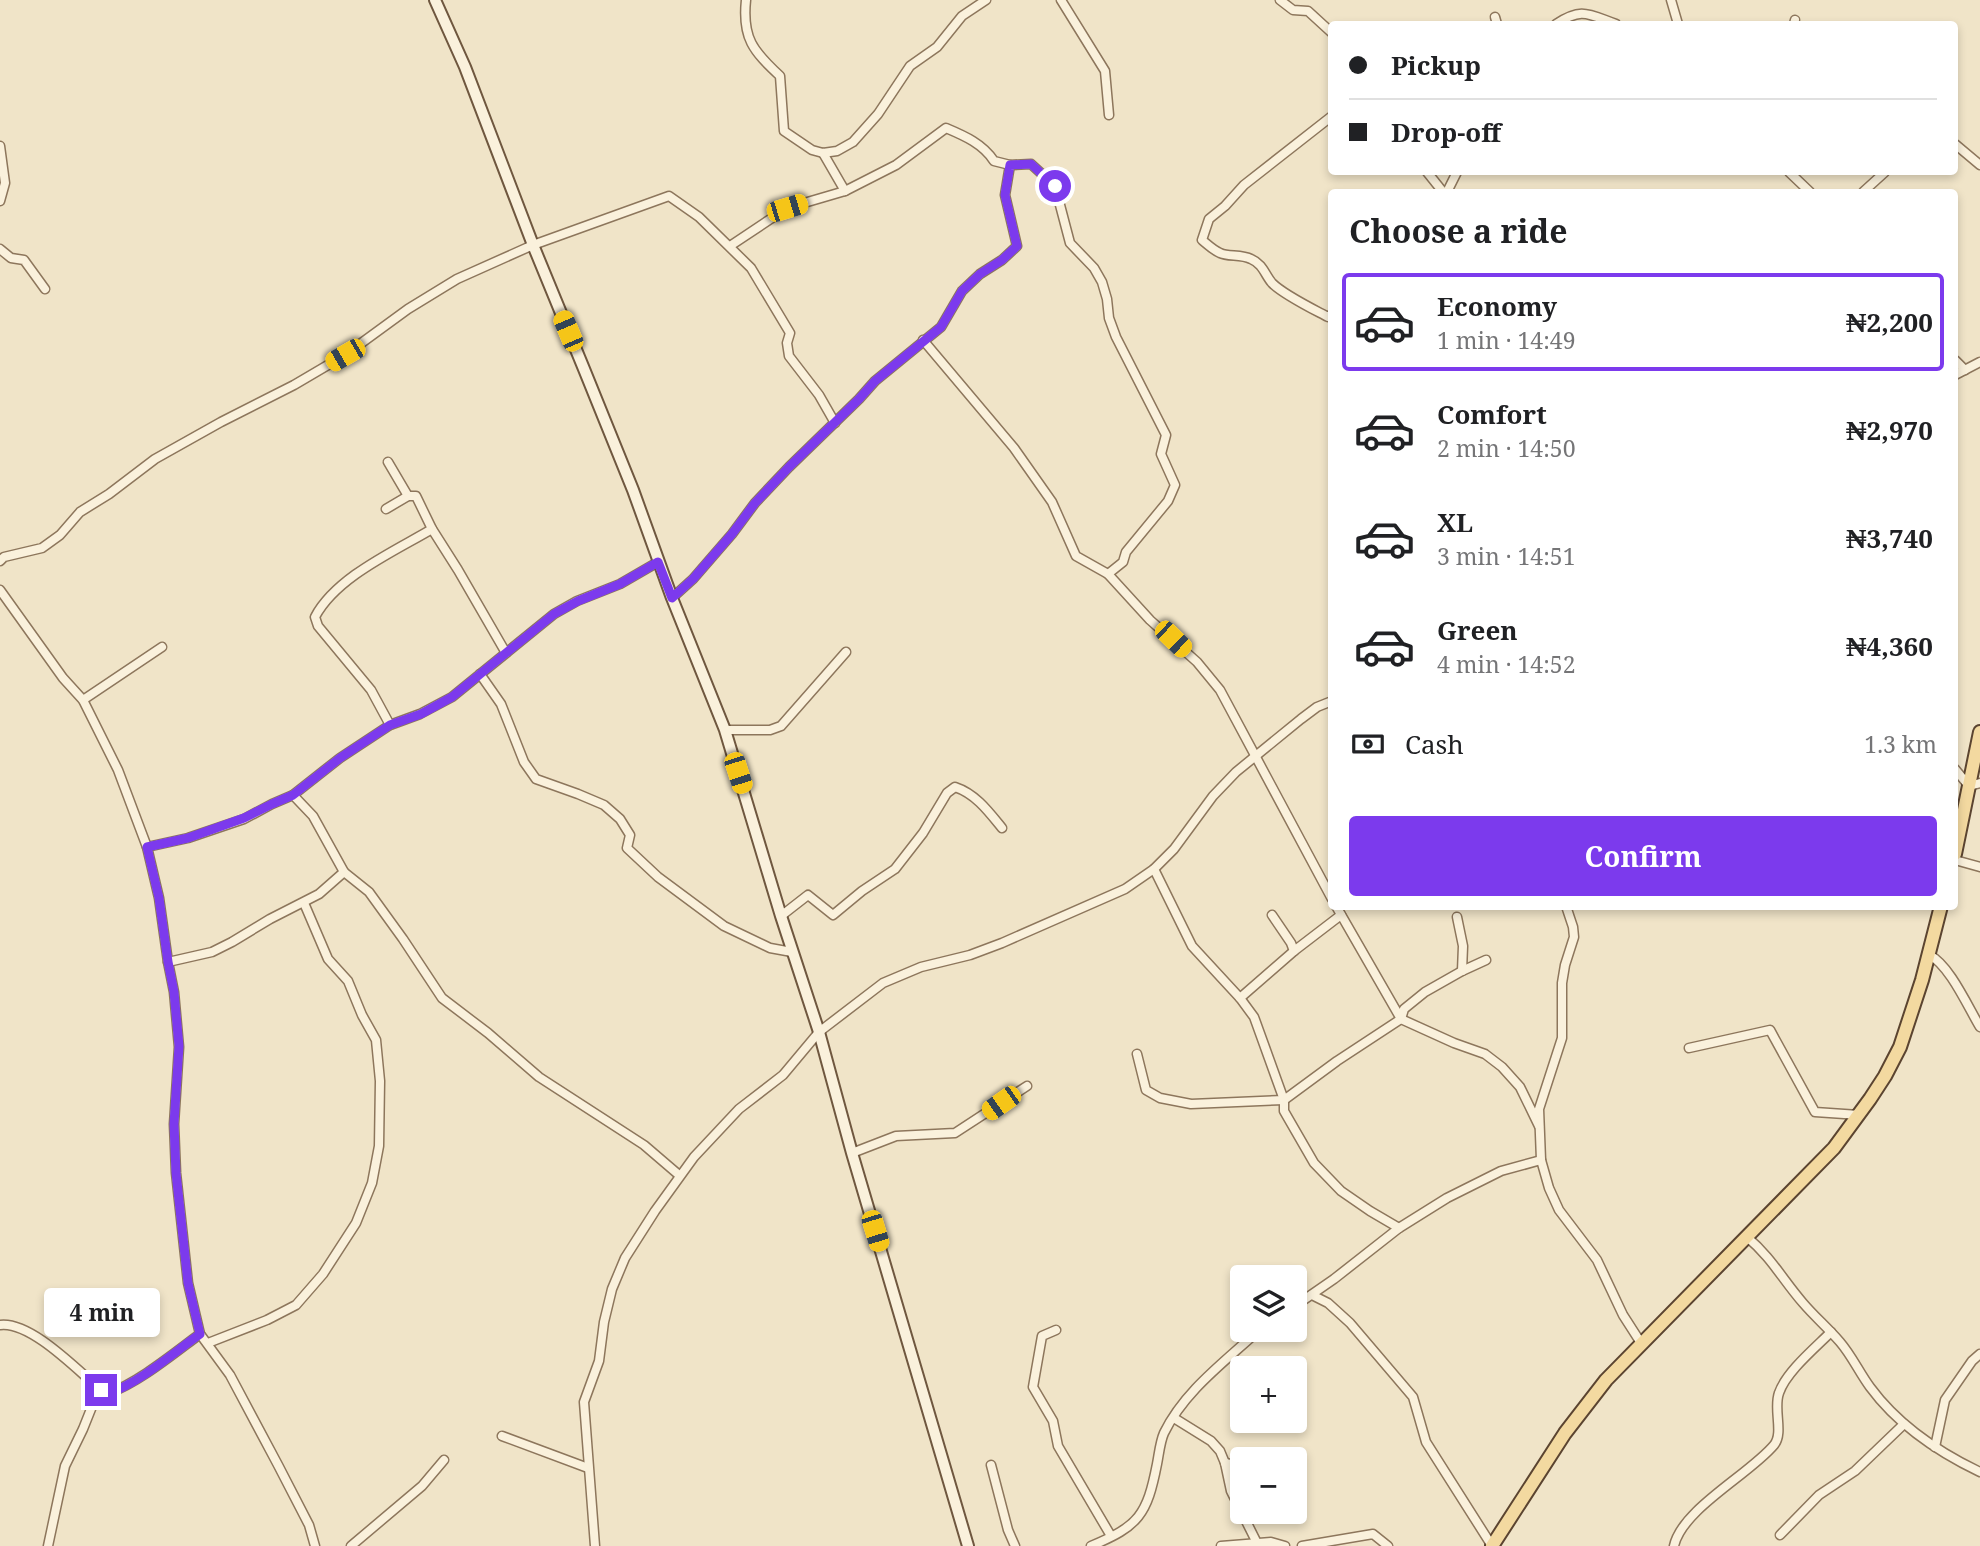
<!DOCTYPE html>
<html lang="en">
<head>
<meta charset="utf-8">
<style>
  body { margin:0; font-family:"Noto Serif",serif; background:#f2f2f2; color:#202124; height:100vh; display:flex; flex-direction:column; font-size:26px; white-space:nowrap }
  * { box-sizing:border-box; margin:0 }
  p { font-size:23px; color:#757577 }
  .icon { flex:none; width:38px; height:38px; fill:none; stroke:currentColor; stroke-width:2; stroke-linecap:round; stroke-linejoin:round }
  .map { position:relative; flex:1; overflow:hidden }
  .details { position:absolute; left:1328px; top:189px; width:630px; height:721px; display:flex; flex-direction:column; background:#fff; border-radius:7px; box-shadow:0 4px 10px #0003 }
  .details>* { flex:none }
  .top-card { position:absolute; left:1328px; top:21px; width:630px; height:154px; border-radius:7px; box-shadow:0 4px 10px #0003; display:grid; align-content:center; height:154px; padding:0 21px; background:#fff }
  .buttons { position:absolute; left:1230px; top:1265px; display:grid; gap:14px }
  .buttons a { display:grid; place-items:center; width:77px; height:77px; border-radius:7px; background:#fff; box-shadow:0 4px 10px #0003; font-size:35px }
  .end { position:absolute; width:32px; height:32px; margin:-16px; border:9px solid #7c3aed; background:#fff; box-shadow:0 0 0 4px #fff }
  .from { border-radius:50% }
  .bubble { position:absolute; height:49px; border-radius:7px; background:#fff; box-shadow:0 4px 10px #0003; font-size:23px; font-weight:700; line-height:49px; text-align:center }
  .car { position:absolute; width:21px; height:42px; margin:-21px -10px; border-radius:9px; box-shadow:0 0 5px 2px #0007; background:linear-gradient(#f5c518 24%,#345 0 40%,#f5c518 0 76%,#345 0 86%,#f5c518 0) }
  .top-card b { display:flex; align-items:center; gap:24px; height:66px; font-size:26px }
  .top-card b+b { border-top:2px solid #e0e0e0 }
  .top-card i { width:18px; height:18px; background:#202124 }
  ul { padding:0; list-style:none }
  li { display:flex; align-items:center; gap:21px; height:98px; margin:0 14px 10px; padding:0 7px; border:4px solid transparent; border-radius:7px }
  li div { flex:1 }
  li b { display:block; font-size:26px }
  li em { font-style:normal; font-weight:700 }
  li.selected { border-color:#7c3aed }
  li>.icon { width:63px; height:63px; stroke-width:1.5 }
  h2 { padding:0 21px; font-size:32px; line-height:84px }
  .pay { display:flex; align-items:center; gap:18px; height:77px; padding:0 21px; font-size:26px }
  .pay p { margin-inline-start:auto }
  .action { display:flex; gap:14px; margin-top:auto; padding:14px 21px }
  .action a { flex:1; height:80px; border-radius:7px; background:#7c3aed; color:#fff; font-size:28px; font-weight:700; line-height:80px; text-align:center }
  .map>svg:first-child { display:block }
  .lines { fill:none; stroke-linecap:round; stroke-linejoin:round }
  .street-casing { stroke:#8d765c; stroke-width:11 }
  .secondary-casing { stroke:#6f573f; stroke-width:14 }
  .primary-casing { stroke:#5b4430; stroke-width:16 }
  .street { stroke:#faf1dc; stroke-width:8 }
  .secondary { stroke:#faf1dc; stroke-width:10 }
  .primary { stroke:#f3d9a0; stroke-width:12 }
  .route { stroke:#7c3aed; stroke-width:9 }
</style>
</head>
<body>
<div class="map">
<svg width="1980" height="1546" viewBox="0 0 1980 1546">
  <rect width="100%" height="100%" fill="#f0e4c8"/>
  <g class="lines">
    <g class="street-casing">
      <g id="street">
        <path d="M 746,0 C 742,38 753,51 780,76 L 784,131 L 812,150 L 823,153 L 837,151 L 853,142 L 878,114 L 910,66 L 937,47 L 962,16 L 986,0"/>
        <polyline points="1061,0 1105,71 1109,115"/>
        <polyline points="1280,0 1293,10 1308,11 1332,33"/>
        <polyline points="1671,0 1678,24"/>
        <polyline points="1495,17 1497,24"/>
        <path d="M 1556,24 C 1582,7 1588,14 1616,24"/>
        <polyline points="1794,24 1795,20"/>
        <path d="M 1332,116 L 1244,185 L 1225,206 L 1209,219 L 1202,240 C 1207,244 1213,250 1220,253 C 1228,257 1241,254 1251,259 C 1263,264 1265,275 1272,283 C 1284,295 1313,309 1328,317 L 1332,314"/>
        <polyline points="1955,144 1980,165"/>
        <polyline points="0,146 5,183 0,201"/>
        <polyline points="823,153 845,191"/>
        <polyline points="1427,172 1443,192"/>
        <polyline points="1789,172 1810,192"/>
        <polyline points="1447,192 1457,172"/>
        <polyline points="1863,192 1885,172"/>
        <path d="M 730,246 L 787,208 L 845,191 L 896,165 L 946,128 C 965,136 983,144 994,161 L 1010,165 L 1031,164 L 1055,186 L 1070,243 L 1094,268 L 1102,282 L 1107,299 L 1109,318 L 1116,337 L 1166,435 L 1161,454 L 1175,485 L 1168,501 L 1126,552 L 1123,562 L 1108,574"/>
        <polyline points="0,249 11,258 24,260 45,289"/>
        <polyline points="923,340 1014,448 1052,502 1076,556 1108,574 1150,620 1197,662 1220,690 1332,899"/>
        <polyline points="1955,360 1965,370"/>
        <polyline points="1955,375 1980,362"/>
        <polyline points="388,462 408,496"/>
        <polyline points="386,509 408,496 416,496 432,529 458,570 506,653"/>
        <polyline points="0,561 4,557 42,548 60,535 80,512 109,494 155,459 221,422 294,385 345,355 408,309 457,279 533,245 669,196 699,217 751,268 790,333 787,343 789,356 819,395 835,423"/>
        <polyline points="0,590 63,678 83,700 118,770 147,847 159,898 168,962 174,992 179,1047 174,1124 176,1173 188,1283 200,1334 230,1375 278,1465 309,1525 315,1546"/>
        <polyline points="672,598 693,579 732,534 755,503 789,467 859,399 875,381 941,327 962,291 980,274 1002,260 1017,246 1005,195 1010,165"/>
        <polyline points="480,674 501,704 524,762 536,779 578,794 604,805 620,819 630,835 627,848 658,877 724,926 770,948 792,952"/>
        <polyline points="83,700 162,647"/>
        <path d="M 390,725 L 371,690 L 318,626 L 315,617 C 336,577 395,551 432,529"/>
        <polyline points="725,730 770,730 781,726 846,652"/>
        <polyline points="1955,769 1969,786 1980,783"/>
        <polyline points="293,795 313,816 344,872 369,892 403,939 442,998 488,1033 539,1077 644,1145 679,1175"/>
        <polyline points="147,847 188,838 244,819 272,804 293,795 340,758 390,725 420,714 452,697 554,614 577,601 620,584 658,562"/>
        <polyline points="1955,860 1980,867"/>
        <polyline points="1154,869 1192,946 1240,998 1254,1017 1284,1100 1284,1111 1314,1163 1341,1191 1370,1211 1399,1228"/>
        <polyline points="1336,906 1401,1019 1404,1009 1425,992 1462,971 1486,960"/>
        <polyline points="1566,906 1573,927 1574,937 1565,965 1562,983 1562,1038 1539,1109 1541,1160 1549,1188 1559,1210 1597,1260 1623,1315 1641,1343"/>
        <polyline points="1272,915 1291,943 1294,951 1341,915"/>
        <path d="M 781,916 L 808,895 L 833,915 L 862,891 L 895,869 L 923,833 L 947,793 L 955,787 C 976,794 989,812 1002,828"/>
        <polyline points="1457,917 1463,946 1462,971"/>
        <path d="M 1929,955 C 1949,964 1968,1007 1980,1027"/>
        <polyline points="168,962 212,952 232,942 270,919 319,894 344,872"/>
        <polyline points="1240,998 1294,951"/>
        <polyline points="1689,1048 1770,1030 1815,1112 1859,1115"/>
        <polyline points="1137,1054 1146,1090 1160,1098 1191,1104 1284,1100 1337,1061 1401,1019 1454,1043 1485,1054 1502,1067 1520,1087 1539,1126"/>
        <polyline points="852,1153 896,1136 955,1133 1027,1086"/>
        <path d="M 1747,1237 C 1771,1257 1783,1280 1803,1303 C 1814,1316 1828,1328 1840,1342 C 1852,1356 1859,1372 1870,1387 C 1898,1425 1938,1452 1980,1472"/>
        <polyline points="1312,1295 1328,1303 1350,1323 1413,1397 1426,1442 1492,1546"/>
        <polyline points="1295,1306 1334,1279 1399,1228 1447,1198 1501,1171 1541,1160"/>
        <path d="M 0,1325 C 31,1321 78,1371 101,1390"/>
        <polyline points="1056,1330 1042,1336 1033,1387 1053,1421 1058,1446 1111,1536"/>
        <polyline points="208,1343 267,1320 296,1305 323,1274 356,1223 372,1183 379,1146 380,1081 376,1040 362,1015 348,981 328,959 304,903"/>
        <polyline points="1174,1418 1211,1441 1220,1451 1225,1463 1231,1491 1257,1543"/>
        <polyline points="502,1436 588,1468"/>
        <polyline points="1935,1447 1945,1400 1972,1361 1980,1354"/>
        <polyline points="1225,1463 1242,1466"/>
        <polyline points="991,1465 1008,1530 1015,1546"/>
        <polyline points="1780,1535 1819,1495 1855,1471 1904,1424"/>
        <path d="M 48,1546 L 65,1466 L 83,1429 L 97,1394 L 101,1390 L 107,1394 C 138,1383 173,1354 200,1334"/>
        <polyline points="351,1546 422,1486 444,1460"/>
        <polyline points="595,1546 584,1402 599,1361 604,1322 612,1289 625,1258 655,1211 694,1157 739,1109 783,1075 819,1032 883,983 921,967 970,955 1002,943 1125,889 1154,869 1174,849 1213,796 1236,772 1301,719 1317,707 1332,701"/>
        <path d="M 1091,1546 C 1139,1526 1147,1515 1157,1464 C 1159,1454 1160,1442 1164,1433 C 1185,1390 1226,1361 1259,1330"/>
        <polyline points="1221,1546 1271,1542 1285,1546"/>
        <polyline points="1302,1546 1373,1534 1388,1546"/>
        <path d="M 1674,1546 C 1682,1509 1750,1474 1774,1445 C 1784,1433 1773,1409 1779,1393 C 1786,1372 1815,1348 1831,1332"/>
      </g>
    </g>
    <g class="secondary-casing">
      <polyline id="secondary" points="435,0 465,67 533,245 584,369 633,490 672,598 725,730 781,916 819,1032 852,1153 968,1546"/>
    </g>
    <g class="primary-casing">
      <g id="primary">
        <polyline points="1955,854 1980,732"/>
        <polyline points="1492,1546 1565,1433 1606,1380 1834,1148 1870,1099 1885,1076 1900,1047 1922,980 1941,906"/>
      </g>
    </g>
    <use href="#street" class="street"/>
    <use href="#secondary" class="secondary"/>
    <use href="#primary" class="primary"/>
  </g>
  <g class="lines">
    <path class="route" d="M 101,1390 L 107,1394 C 139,1383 172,1354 200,1334 L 188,1283 L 176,1173 L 174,1124 L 179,1046 L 174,992 L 168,962 L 159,898 L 147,847 L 188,838 L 244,818 L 272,804 L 293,795 L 340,758 L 390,725 L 421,714 L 452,697 L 554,614 L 578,601 L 620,584 L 658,562 L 672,598 L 693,579 L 732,534 L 755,503 L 789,467 L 859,399 L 875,381 L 941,327 L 962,291 L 980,274 L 1002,260 L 1017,246 L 1005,195 L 1010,165 L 1031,164 L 1055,186"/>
  </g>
</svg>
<div class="buttons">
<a><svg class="icon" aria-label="layers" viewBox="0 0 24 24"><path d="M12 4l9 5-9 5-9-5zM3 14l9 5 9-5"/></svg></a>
<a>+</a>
<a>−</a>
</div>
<i class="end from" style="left:1055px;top:186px"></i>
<i class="end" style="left:101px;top:1390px"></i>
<div class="bubble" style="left:44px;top:1288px;width:116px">4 min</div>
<i class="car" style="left:787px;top:208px;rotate:73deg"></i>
<i class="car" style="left:568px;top:331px;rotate:337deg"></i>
<i class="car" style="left:345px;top:355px;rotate:240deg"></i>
<i class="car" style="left:1173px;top:639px;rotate:134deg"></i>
<i class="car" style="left:738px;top:773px;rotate:162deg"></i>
<i class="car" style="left:1001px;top:1103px;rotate:235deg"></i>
<i class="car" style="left:875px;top:1231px;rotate:163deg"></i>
<div class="top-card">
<b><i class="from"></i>Pickup</b>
<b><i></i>Drop-off</b>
</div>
<section class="details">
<h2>Choose a ride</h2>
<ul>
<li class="selected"><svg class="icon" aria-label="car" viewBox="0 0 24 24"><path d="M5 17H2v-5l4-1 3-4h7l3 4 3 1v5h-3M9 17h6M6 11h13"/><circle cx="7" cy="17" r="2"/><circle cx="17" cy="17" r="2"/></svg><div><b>Economy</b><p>1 min · 14:49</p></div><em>₦2,200</em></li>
<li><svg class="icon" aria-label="car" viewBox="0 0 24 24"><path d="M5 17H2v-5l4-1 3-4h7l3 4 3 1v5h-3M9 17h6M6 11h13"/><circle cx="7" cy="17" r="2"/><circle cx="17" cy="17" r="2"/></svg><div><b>Comfort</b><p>2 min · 14:50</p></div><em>₦2,970</em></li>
<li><svg class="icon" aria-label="car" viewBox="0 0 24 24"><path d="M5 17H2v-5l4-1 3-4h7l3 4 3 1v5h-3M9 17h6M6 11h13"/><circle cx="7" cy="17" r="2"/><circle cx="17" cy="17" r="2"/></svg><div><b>XL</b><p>3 min · 14:51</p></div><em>₦3,740</em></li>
<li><svg class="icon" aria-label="car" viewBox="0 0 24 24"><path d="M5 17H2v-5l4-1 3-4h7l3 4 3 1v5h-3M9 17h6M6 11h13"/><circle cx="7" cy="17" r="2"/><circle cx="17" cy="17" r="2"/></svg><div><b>Green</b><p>4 min · 14:52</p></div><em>₦4,360</em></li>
</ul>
<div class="pay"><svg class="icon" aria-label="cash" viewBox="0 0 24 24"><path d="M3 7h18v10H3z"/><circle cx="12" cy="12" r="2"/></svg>Cash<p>1.3 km</p></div>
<div class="action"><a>Confirm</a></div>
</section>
</div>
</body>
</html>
